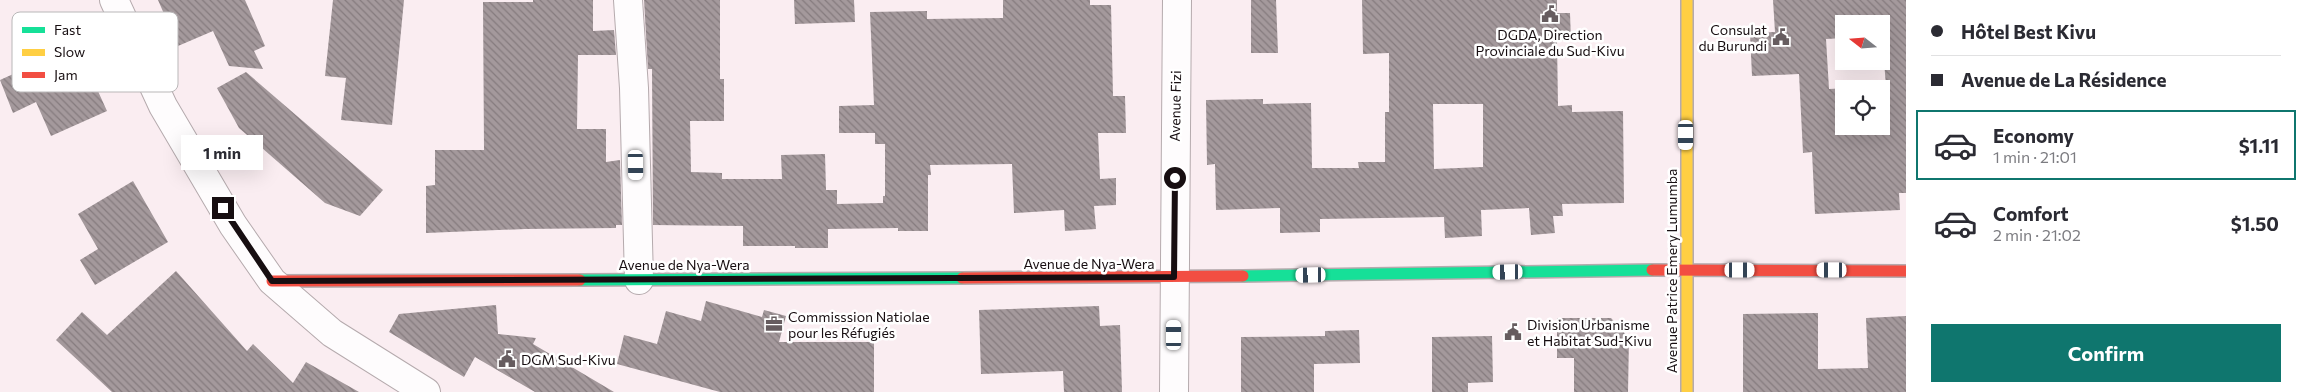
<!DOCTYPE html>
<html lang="en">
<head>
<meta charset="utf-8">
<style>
  body { margin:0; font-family:Commissioner,sans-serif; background:#f2f2f3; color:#2b2b33; height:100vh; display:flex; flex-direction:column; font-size:19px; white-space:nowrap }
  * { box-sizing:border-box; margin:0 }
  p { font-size:16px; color:#7c7c81 }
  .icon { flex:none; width:28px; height:28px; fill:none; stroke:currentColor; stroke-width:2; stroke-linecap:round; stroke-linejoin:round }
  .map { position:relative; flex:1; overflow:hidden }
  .drawer { display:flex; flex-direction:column; background:#fff; width:400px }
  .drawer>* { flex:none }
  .guide { display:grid; align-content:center; height:110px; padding:0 25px; background:#fff }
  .needle { width:32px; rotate:287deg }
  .buttons { position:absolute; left:1835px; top:15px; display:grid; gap:10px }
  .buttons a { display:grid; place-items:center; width:55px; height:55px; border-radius:0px; background:#fff; box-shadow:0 5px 20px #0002; font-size:25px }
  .end { position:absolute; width:22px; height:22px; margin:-11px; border:6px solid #170e11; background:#fff; box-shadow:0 0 0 2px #fff }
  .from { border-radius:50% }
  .bubble { position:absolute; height:35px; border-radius:0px; background:#fff; box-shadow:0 5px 20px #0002; font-size:16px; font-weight:700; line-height:35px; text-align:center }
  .car { position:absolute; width:15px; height:30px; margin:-15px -8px; border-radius:6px; box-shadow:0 0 4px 1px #0007; background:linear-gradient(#fff 24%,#345 0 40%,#fff 0 76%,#345 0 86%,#fff 0) }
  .guide b { display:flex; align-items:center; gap:18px; height:48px; font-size:19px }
  .guide b+b { border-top:1px solid #e1e1e2 }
  .guide i { width:12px; height:12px; background:#2b2b33 }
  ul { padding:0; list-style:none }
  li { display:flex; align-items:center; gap:15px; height:70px; margin:0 10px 8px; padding:0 15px; border:2px solid transparent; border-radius:0px }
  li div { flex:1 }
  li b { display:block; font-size:19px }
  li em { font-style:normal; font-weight:700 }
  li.on { border-color:#0f766e }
  li>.icon { width:45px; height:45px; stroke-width:1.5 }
  .action { display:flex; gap:10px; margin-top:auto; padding:10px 25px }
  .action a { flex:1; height:58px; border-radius:0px; background:#0f766e; color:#fff; font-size:20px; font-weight:700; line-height:58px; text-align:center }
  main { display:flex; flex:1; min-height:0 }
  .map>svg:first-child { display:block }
  .building { fill:url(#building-back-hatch); fill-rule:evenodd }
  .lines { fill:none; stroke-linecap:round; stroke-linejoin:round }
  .street-casing { stroke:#b5aaad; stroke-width:30 }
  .fast-casing { stroke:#b5aaad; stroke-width:14 }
  .slow-casing { stroke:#b5aaad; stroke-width:14 }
  .jam-casing { stroke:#b5aaad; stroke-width:14 }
  .street { stroke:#fefcfd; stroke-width:28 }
  .fast { stroke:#16e098; stroke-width:11 }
  .slow { stroke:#ffcf43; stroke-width:11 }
  .jam { stroke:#f24e42; stroke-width:11 }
  .route { stroke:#170e11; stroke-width:6 }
  .labels { text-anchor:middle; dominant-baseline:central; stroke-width:5; stroke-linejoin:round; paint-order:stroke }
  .poi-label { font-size:14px; fill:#170e11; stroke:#fff; text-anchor:start }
  .street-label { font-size:14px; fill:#170e11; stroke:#fff }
  .key { fill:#fff; stroke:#b9b7b8; stroke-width:1 }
  .key-label { font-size:14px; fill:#170e11 }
</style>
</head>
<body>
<main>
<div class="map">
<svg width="1906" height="392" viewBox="0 0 1906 392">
  <defs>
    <pattern id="building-back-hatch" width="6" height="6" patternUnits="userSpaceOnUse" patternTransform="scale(1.25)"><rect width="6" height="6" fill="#a4999c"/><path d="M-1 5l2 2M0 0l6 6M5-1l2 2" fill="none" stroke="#857b7e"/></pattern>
  </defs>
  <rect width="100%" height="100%" fill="#faedf1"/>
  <g class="building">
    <polygon points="158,0 245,0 265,46 254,51 263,69 229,66 213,31 178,46"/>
    <polygon points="333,0 404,0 392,125 341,120 346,78 325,76"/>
    <polygon points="533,0 593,0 593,31 614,30 616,55 578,55 577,129 606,129 606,162 620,160 622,225 616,225 616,228 525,229 426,233 426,186 435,185 435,150 484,150 483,2 533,2"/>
    <polygon points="644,0 720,0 720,79 724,79 724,121 690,121 691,172 722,173 722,179 782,179 781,155 825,154 826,190 837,190 837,204 883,203 883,196 885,196 885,144 875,144 875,133 839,133 839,106 874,105 870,12 927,11 927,19 1003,18 1003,0 1090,0 1090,5 1111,5 1113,96 1125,96 1126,133 1098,133 1100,179 1116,178 1116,205 1094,206 1096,229 1065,231 1064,210 1014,213 1012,164 930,165 931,175 928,175 928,231 898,231 898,228 828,229 828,248 795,248 795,246 743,246 743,226 653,225 652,69 648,69"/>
    <polygon points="794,0 854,0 855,22 795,24"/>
    <polygon points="1251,0 1276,0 1278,53 1251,53"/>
    <path d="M 1362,0 L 1557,0 L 1557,13 L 1570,13 L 1571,41 L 1557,41 L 1558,106 L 1572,105 L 1572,112 L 1623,111 L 1624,203 L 1562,204 L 1563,216 L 1553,216 L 1555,233 L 1531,235 L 1529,208 L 1481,210 L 1482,236 L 1445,238 L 1444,217 L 1320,219 L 1320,232 L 1280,233 L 1280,208 L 1216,210 L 1215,164 L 1207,165 L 1206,100 L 1263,99 L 1263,104 L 1311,103 L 1312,168 L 1359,168 L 1358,162 L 1385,162 L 1385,112 L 1389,112 L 1389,53 L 1363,54 ZM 1433,104 L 1483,104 L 1483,167 L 1434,169 Z"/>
    <path d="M 1773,0 L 1906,0 L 1906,193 L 1899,193 L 1900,210 L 1815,214 L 1812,152 L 1803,153 L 1799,74 L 1752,76 L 1750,33 L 1775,32 ZM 1844,24 L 1881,24 L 1886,86 L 1829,89 L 1826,39 L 1844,38 ZM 1844,89 L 1881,89 L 1881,126 L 1844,126 Z"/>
    <polygon points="77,45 107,111 51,136 36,102 13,113 0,80"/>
    <polygon points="246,72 383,190 360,216 325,203 239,128 217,88"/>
    <polygon points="133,181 168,242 95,285 80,260 98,249 78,214"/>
    <polygon points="176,271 247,351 253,344 293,383 306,362 359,392 112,392 56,340 82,312 107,335"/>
    <polygon points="706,301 762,317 764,310 786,316 779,342 874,342 874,392 720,392 617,364 624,335 657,344 666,311 701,321"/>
    <polygon points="496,305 498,334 536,338 533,344 614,392 535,392 475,357 464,377 389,332 399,314"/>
    <polygon points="1099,306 1100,326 1120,325 1122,392 1064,392 1063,371 981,374 979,310"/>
    <polygon points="1818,313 1818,369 1868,368 1866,318 1906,316 1906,392 1743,392 1743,314"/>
    <polygon points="1557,318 1611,318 1629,338 1628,392 1574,392 1574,358 1557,358"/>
    <polygon points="1359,330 1360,363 1314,364 1314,392 1241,392 1241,337 1325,336 1325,331"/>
    <polygon points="1492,336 1493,382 1468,383 1468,392 1432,392 1432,337"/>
  </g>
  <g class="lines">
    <g class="street-casing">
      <g id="street">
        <polyline points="114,0 163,106 233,225 272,281 332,333 426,392"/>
        <polyline points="628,0 634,88 639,280"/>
        <polyline points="1174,392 1177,0"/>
      </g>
    </g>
    <g class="fast-casing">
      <g id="fast">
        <polyline points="1243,276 1652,270"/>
        <polyline points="580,280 962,278"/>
      </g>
    </g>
    <g class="slow-casing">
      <polyline id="slow" points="1687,0 1687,392"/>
    </g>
    <g class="jam-casing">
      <g id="jam">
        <polyline points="1652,270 1906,271"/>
        <polyline points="962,278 1243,276"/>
        <polyline points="272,281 580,280"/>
      </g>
    </g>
    <use href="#street" class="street"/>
    <use href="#fast" class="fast"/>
    <use href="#slow" class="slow"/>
    <use href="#jam" class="jam"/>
  </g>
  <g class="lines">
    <polyline class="route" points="223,208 272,281 1174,277 1175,178"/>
  </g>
  <defs>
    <g id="civic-bare" transform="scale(1.35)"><path d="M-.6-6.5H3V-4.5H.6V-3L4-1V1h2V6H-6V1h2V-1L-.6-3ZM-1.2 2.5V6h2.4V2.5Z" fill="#665c5f" stroke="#fff" stroke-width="2.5" paint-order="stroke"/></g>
    <g id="office-bare" transform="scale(1.35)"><path d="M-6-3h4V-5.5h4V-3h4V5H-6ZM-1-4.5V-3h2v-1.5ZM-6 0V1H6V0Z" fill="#665c5f" stroke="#fff" stroke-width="2.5" paint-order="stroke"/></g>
  </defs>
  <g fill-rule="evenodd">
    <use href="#civic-bare" x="1550" y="14"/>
    <use href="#civic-bare" x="1781" y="37"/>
    <use href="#office-bare" x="774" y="324"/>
    <use href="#civic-bare" x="1513" y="332"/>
    <use href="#civic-bare" x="507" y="359"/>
  </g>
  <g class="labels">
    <g class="poi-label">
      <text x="1767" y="29" text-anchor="end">Consulat<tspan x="1767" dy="16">du Burundi</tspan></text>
      <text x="1550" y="34" text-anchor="middle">DGDA, Direction<tspan x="1550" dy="16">Provinciale du Sud-Kivu</tspan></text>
      <text x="788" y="316">Commisssion Natiolae<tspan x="788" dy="16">pour les Réfugiés</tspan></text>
      <text x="1527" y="324">Division Urbanisme<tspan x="1527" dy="16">et Habitat Sud-Kivu</tspan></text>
      <text x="521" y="359">DGM Sud-Kivu</text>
    </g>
    <g class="street-label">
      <text transform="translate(1175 106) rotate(-89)">Avenue Fizi</text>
      <text x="1089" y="263">Avenue de Nya-Wera</text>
      <text x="684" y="264">Avenue de Nya-Wera</text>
      <text transform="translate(1671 271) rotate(-90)">Avenue Patrice Emery Lumumba</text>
    </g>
  </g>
  <rect x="12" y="12" width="166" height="80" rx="8" class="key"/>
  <rect x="22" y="27" width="23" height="6" fill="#16e098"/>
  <rect x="22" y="49" width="23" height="7" fill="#ffcf43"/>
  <rect x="22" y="72" width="23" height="6" fill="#f24e42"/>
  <g class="key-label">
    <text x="54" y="35">Fast</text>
    <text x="54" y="57">Slow</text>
    <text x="54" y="80">Jam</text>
  </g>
</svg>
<div class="buttons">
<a><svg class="needle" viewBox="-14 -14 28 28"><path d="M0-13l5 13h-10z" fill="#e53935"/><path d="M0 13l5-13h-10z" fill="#7c7c81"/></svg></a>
<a><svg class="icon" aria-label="locate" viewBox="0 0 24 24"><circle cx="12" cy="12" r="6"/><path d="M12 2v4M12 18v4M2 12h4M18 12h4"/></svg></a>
</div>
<i class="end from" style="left:1175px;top:178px"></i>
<i class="end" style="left:223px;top:208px"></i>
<div class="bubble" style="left:181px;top:135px;width:82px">1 min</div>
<i class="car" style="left:1686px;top:135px;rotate:180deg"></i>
<i class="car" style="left:636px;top:165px;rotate:179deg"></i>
<i class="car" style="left:1740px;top:270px;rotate:90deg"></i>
<i class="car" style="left:1832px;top:270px;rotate:270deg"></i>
<i class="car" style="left:1508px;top:272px;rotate:269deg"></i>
<i class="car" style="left:1311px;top:275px;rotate:269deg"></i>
<i class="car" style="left:1174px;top:335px;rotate:0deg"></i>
</div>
<section class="drawer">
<div class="guide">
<b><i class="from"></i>Hôtel Best Kivu</b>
<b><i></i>Avenue de La Résidence</b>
</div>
<ul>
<li class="on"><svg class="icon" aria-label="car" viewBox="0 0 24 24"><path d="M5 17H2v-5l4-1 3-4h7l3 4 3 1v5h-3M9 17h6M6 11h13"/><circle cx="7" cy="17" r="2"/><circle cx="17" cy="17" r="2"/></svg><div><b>Economy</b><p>1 min · 21:01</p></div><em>$1.11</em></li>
<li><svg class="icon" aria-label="car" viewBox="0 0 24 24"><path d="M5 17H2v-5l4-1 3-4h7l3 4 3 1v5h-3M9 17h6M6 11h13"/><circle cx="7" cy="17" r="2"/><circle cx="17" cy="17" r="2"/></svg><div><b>Comfort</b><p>2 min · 21:02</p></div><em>$1.50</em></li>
</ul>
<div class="action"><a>Confirm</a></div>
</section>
</main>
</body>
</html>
